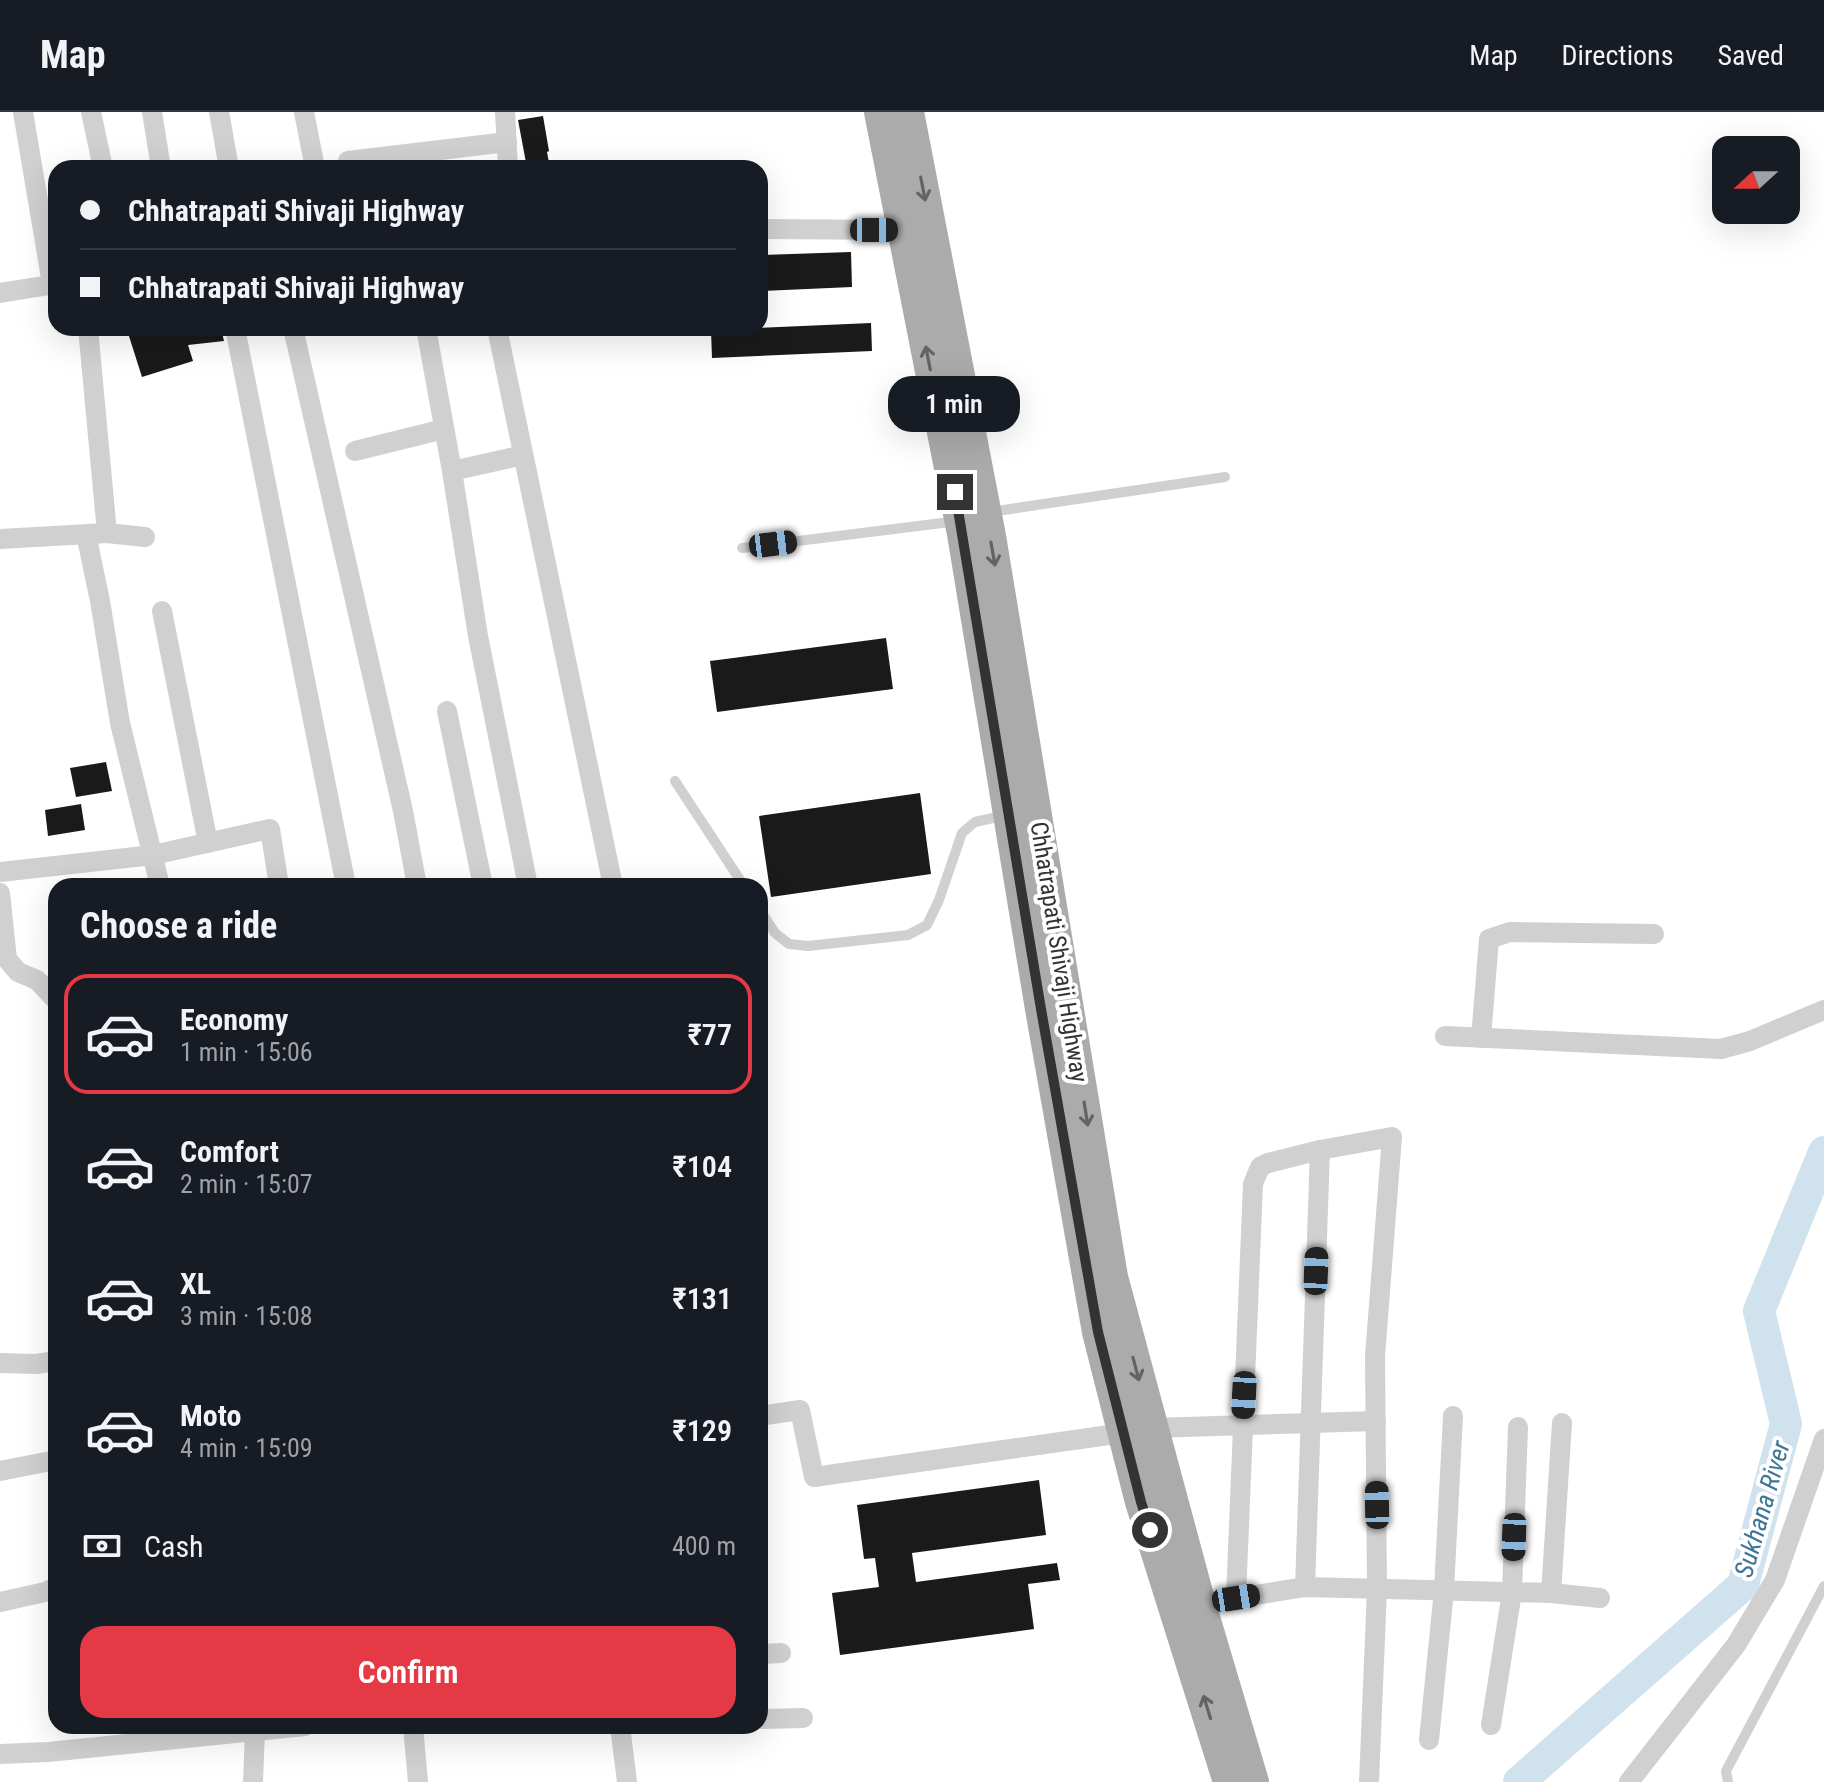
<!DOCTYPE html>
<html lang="en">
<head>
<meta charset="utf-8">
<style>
  body { margin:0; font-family:"Roboto Condensed",sans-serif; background:#20242c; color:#f1f3f6; height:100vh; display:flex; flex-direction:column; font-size:30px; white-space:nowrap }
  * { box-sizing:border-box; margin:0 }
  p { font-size:26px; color:#9ea1a6 }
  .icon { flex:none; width:44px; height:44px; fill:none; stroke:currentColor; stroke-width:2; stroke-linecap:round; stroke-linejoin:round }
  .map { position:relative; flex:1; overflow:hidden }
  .drawer { position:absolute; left:48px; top:766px; width:720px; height:856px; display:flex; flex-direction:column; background:#171b24; border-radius:24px; box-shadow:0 8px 32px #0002 }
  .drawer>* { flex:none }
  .top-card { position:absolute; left:48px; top:48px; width:720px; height:176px; border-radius:24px; box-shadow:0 8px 32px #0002; display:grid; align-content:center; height:176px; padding:0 32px; background:#171b24 }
  .needle { width:52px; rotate:249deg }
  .controls { position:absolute; left:1712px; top:24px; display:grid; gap:16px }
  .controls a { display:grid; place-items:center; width:88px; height:88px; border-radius:16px; background:#171b24; box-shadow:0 8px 32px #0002; font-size:40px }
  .end { position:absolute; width:36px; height:36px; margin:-18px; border:10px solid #333; background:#fff; box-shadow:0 0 0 4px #fff }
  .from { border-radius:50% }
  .bubble { position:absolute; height:56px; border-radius:24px; background:#171b24; box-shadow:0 8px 32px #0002; font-size:26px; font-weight:600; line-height:56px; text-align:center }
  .car { position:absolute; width:24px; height:48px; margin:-24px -12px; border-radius:10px; box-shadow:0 0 6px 2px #0007; background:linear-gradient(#222 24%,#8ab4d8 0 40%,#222 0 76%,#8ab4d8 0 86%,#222 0) }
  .top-card b { display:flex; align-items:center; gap:28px; height:76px; font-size:30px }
  .top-card b+b { border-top:2px solid #363941 }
  .top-card i { width:20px; height:20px; background:#f1f3f6 }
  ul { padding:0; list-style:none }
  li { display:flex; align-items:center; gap:24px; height:120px; margin:0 16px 12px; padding:0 16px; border:4px solid transparent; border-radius:24px }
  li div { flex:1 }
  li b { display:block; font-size:30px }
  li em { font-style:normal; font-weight:600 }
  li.active { border-color:#e63946 }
  li>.icon { width:72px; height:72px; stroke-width:1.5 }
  h2 { padding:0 32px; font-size:36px; line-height:96px }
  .pay { display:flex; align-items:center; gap:20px; height:88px; padding:0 32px; font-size:30px }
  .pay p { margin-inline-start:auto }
  .button { display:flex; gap:16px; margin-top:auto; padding:16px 32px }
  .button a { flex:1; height:92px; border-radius:24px; background:#e63946; color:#fff; font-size:32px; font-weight:600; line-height:92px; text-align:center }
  header { display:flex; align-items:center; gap:48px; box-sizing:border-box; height:112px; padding:0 40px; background:#171b24; border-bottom:2px solid #363941 }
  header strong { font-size:38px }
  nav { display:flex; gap:44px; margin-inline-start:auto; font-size:28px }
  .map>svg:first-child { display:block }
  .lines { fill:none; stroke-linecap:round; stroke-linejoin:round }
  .river { stroke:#cfe2ee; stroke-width:32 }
  .building { fill:#1a1a1a }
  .service { stroke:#d0d0d0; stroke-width:10 }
  .minor { stroke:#d0d0d0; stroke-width:20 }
  .primary { stroke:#ababab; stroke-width:32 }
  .oneway { stroke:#636363 }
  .route { stroke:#333; stroke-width:10 }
  .labels { text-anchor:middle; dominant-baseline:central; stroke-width:8; stroke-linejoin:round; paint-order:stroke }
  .street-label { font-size:24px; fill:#333; stroke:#fff }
  .water-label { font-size:26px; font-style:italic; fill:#3f7597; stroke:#fff }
</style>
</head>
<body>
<header>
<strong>Map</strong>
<nav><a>Map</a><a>Directions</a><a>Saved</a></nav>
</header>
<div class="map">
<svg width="1824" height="1670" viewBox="0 0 1824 1670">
  <rect width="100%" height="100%" fill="#fff"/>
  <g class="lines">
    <polyline class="river" points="1519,1670 1743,1473 1786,1312 1759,1199 1824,1040"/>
  </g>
  <g class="building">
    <polygon points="543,4 549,39 547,40 550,56 527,56 518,8"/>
    <polygon points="851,140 852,175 760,179 760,143"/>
    <polygon points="871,211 872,239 712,246 711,218"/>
    <polygon points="143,216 179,216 185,221 207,216 221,216 224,229 188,233 193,249 142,265 128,221"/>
    <polygon points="886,526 893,577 717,600 710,549"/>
    <polygon points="106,650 112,679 76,685 70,656"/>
    <polygon points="920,681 931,762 771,785 759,704"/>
    <polygon points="81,692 85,718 48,724 45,698"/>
    <polygon points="1039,1368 1046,1423 912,1441 916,1470 1057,1451 1060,1468 1028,1472 1034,1517 840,1543 832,1481 879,1475 875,1446 864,1447 857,1393"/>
  </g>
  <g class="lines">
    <g class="service">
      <polyline points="990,400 1225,365"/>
      <polyline points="742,436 958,409"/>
      <polyline points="675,669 744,774"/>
      <polyline points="760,798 775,821 789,832 808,834 908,823 927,813 939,788 962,721 975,710 1006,703"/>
      <polyline points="1728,1670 1726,1659 1824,1474"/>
    </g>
    <g class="minor">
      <polyline points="23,0 52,172"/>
      <polyline points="91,0 103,56"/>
      <polyline points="152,0 161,56"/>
      <polyline points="219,0 229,56"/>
      <polyline points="304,0 315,56"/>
      <polyline points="505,0 508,56"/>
      <polyline points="348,49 507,30"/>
      <polyline points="760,117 903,118 912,116"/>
      <polyline points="0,181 56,172"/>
      <polyline points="88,216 107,421"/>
      <polyline points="235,216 346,774"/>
      <polyline points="293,216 403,699 417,774"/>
      <polyline points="426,216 452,359 478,524 528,774"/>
      <polyline points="497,216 613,774"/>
      <polyline points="355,339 444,317"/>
      <polyline points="452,359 523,343"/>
      <polyline points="86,422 100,489 120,611 160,774"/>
      <polyline points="0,427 107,421 145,425"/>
      <polyline points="162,499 208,731"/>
      <polyline points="447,599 483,774"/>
      <polyline points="0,760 153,743 270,717 279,774"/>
      <polyline points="0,781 7,847 18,860 37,868 56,888"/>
      <polyline points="1445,924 1721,937 1750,929 1824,898"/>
      <polyline points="1481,926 1489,827 1510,820 1654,822"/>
      <polyline points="0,1251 36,1252 56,1249"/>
      <polyline points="760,1304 800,1298 814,1365 1123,1321"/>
      <polyline points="1152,1316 1376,1309"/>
      <polyline points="0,1359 56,1348"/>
      <polyline points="1305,1475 1320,1038"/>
      <polyline points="1551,1481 1562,1311"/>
      <polyline points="1236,1486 1253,1072 1260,1055 1268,1051 1320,1038 1392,1025 1375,1244 1377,1477 1369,1670"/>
      <polyline points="0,1490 45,1480 56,1475 56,1473"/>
      <polyline points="1200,1492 1305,1475 1551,1481 1600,1486"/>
      <polyline points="760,1542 781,1541"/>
      <polyline points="760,1607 803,1606"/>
      <polyline points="1491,1613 1512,1480 1518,1315"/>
      <polyline points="413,1614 418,1670"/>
      <polyline points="620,1614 627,1670"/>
      <polyline points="1429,1628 1444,1478 1453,1304"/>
      <polyline points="0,1642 48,1640 305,1614"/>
      <polyline points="253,1670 255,1620"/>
      <polyline points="1629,1670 1736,1533 1775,1468 1824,1327"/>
    </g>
    <g class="primary">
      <polyline points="880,0 963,422 1041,897 1098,1220 1141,1390 1229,1670"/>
      <polyline points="908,0 990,424 1112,1165 1200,1492 1253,1670"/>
    </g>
  </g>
  <defs><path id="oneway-shaft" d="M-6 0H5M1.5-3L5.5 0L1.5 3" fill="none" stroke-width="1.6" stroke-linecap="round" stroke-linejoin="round" transform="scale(2)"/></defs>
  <g class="oneway">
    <use href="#oneway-shaft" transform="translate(923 77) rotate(79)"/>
    <use href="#oneway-shaft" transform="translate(928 246) rotate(-101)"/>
    <use href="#oneway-shaft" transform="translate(993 442) rotate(80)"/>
    <use href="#oneway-shaft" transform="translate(1086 1002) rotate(81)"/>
    <use href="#oneway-shaft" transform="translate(1136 1257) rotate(75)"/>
    <use href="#oneway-shaft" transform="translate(1207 1595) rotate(-107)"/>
  </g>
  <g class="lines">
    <polyline class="route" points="955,380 1041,897 1098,1220 1141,1390 1150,1418"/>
  </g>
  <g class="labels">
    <g class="street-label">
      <text transform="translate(1059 840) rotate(81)">Chhatrapati Shivaji Highway</text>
    </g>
    <g class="water-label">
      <text transform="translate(1762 1397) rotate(-74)">Sukhana River</text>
    </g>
  </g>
</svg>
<div class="controls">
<a><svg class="needle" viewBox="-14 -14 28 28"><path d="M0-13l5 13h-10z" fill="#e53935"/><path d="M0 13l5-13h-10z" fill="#9ea1a6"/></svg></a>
</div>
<i class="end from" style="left:1150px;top:1418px"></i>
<i class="end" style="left:955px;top:380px"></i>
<div class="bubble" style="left:888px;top:264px;width:132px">1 min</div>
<i class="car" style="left:874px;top:118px;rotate:90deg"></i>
<i class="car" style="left:773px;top:432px;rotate:83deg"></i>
<i class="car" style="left:1316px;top:1159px;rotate:2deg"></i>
<i class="car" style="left:1244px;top:1283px;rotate:183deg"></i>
<i class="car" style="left:1377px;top:1393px;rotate:359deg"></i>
<i class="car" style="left:1514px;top:1425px;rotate:182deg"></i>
<i class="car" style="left:1236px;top:1486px;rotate:81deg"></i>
<div class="top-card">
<b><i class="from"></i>Chhatrapati Shivaji Highway</b>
<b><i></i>Chhatrapati Shivaji Highway</b>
</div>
<section class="drawer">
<h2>Choose a ride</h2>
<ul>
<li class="active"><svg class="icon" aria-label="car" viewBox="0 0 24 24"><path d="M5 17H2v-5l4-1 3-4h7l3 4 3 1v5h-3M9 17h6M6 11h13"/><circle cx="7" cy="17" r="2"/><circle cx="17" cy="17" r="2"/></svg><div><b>Economy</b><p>1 min · 15:06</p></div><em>₹77</em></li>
<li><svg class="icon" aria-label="car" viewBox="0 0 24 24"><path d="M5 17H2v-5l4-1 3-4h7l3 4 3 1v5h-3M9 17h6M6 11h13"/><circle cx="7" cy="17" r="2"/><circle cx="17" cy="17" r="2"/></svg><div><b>Comfort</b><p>2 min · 15:07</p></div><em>₹104</em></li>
<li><svg class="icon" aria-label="car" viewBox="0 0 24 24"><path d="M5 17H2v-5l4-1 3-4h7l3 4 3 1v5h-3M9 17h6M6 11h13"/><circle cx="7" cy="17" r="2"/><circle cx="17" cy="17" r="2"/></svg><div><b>XL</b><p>3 min · 15:08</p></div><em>₹131</em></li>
<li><svg class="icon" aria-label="car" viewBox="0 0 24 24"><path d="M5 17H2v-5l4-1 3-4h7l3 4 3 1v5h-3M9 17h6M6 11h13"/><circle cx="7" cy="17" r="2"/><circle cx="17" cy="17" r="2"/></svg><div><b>Moto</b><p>4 min · 15:09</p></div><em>₹129</em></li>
</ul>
<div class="pay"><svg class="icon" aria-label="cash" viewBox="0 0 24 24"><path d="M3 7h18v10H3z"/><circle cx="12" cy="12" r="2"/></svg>Cash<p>400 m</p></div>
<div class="button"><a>Confirm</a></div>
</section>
</div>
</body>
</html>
